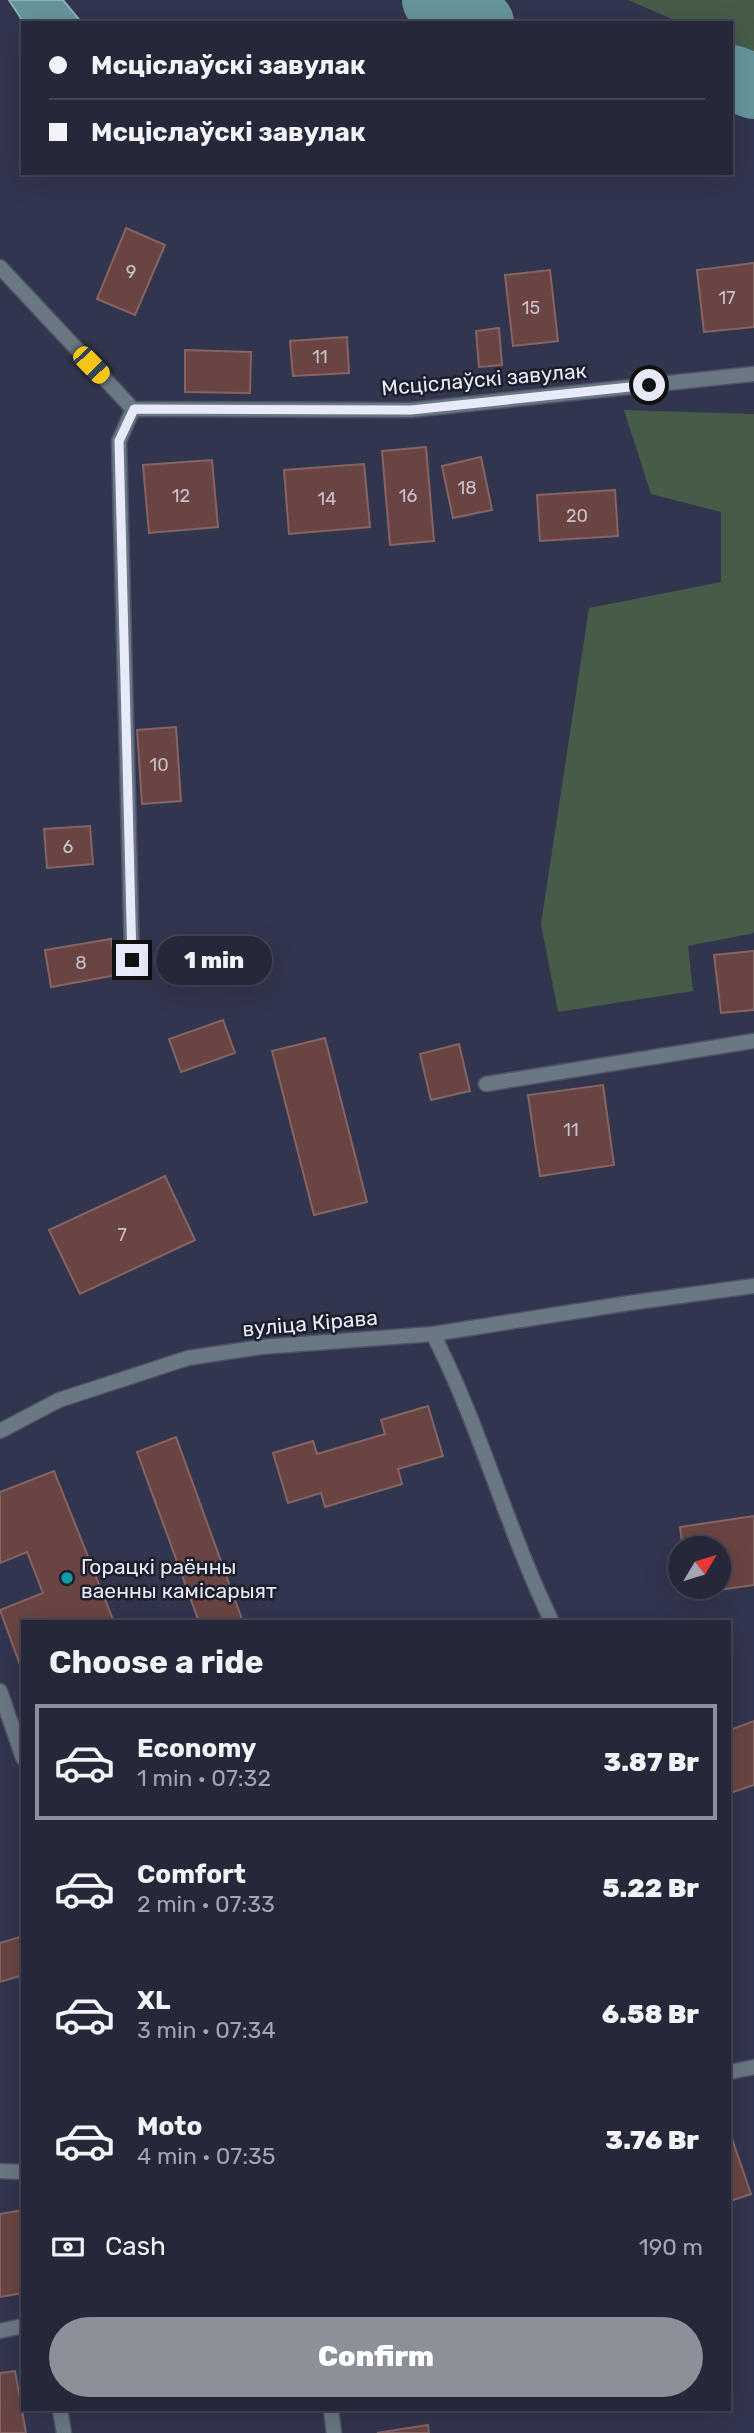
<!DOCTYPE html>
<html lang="en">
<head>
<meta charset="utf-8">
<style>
  body { margin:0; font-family:Rubik,sans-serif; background:#323445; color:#f1f3f6; height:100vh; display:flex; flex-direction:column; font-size:26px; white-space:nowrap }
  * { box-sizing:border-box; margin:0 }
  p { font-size:23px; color:#a4a6af }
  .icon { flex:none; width:38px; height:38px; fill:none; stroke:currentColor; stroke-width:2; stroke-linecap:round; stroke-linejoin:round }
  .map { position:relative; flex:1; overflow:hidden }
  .panel { position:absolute; left:21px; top:1620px; width:710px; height:791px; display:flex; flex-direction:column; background:#26283a; border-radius:0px; box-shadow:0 7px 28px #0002,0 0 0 2px #424454 }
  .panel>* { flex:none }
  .top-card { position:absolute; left:21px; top:21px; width:712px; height:154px; border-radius:0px; box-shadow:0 7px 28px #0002,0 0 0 2px #424454; display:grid; align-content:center; height:154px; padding:0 28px; background:#26283a }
  .needle { width:46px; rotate:52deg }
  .tools { position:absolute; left:668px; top:1536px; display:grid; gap:14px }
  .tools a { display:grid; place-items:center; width:63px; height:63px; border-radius:50%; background:#26283a; box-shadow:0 7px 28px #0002,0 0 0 2px #424454; font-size:35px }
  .end { position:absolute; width:32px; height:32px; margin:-16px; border:9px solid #e8eafa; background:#111; box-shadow:0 0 0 4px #111 }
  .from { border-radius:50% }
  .bubble { position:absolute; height:49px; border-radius:24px; background:#26283a; box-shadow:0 7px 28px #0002,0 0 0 2px #424454; font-size:23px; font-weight:800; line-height:49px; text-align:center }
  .car { position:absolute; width:21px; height:42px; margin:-21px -10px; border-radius:9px; box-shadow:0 0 5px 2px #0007; background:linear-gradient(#f5c518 24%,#345 0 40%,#f5c518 0 76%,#345 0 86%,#f5c518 0) }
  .top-card b { display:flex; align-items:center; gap:24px; height:66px; font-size:26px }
  .top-card b+b { border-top:2px solid #424454 }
  .top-card i { width:18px; height:18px; background:#f1f3f6 }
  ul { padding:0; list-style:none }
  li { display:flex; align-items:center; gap:21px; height:116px; margin:0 14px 10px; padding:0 14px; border:4px solid transparent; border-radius:0px }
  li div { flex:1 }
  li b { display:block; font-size:26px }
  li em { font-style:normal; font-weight:800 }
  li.current { border-color:#8c9099 }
  li>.icon { width:63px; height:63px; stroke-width:1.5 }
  h2 { padding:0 28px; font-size:32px; line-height:84px }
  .pay { display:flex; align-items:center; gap:18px; height:77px; padding:0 28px; font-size:26px }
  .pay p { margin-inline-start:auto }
  .primary-button { display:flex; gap:14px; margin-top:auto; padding:14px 28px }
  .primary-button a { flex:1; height:80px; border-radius:42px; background:#8c9099; color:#fff; font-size:28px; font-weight:800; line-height:80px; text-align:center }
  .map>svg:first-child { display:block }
  .green { fill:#465c49 }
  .water { fill:#65949a; stroke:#8caeb7; stroke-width:2 }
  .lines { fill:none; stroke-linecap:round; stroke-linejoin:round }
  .river { stroke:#65949a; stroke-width:66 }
  .building { fill:#694443; stroke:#866463; stroke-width:2 }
  .lane-casing { stroke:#4f526a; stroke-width:17 }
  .street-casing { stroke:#4f526a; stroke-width:17 }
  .lane { stroke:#6a7883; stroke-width:14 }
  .street { stroke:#6a7883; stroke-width:14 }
  .route { stroke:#e8eafa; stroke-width:9 }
  .culture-dot { fill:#0f9aa8; stroke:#1c1e29; stroke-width:2.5 }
  .labels { text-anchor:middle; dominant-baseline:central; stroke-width:5; stroke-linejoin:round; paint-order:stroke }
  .number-label { font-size:18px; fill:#c8c0cc }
  .street-label { font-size:21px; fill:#e8eafa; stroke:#1c1e29 }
  .poi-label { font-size:21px; fill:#e8eafa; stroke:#1c1e29; text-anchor:start }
</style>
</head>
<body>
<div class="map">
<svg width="754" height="2433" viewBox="0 0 754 2433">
  <rect width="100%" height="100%" fill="#32354e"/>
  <g class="green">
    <polygon points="628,0 754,0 754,54 732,45 732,23 681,23"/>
    <polygon points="624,410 754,414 754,933 688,946 693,991 558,1012 541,924 589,608 721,582 721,512 651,494"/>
  </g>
  <polygon class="water" points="9,0 63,0 82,23 24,23"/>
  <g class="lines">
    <g class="river">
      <polyline points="435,0 481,23"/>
      <polyline points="732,78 754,86"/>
    </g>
  </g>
  <g class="building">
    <polygon points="126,228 165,245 135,315 97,299"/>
    <polygon points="754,263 754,327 704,332 697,270"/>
    <polygon points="550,270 558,341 513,346 505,275"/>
    <polygon points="499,328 502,365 479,367 476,331"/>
    <polygon points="347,337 349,373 293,376 290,341"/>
    <polygon points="185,350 251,352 250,393 185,392"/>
    <polygon points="426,447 434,541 390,545 382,451"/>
    <polygon points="481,457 492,510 453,518 442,466"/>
    <polygon points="212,460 218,527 149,533 143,465"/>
    <polygon points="364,464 370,527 289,534 284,470"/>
    <polygon points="615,490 618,536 540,541 537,495"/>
    <polygon points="176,727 181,801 142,804 137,730"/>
    <polygon points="90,826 93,864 47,868 44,829"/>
    <polygon points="111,939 117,975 51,987 45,950"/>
    <polygon points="754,951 754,1010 721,1013 714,955"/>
    <polygon points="223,1020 235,1053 181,1072 169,1039"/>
    <polygon points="325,1038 367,1202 314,1215 272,1051"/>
    <polygon points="459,1044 470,1091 431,1100 420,1054"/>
    <polygon points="603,1085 614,1165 540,1176 528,1095"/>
    <polygon points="165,1176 195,1240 80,1294 49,1230"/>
    <polygon points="428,1406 443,1456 398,1469 402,1484 325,1507 321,1493 288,1503 273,1453 313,1441 317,1454 385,1434 381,1420"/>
    <polygon points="176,1437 243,1622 199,1622 137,1452"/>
    <polygon points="54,1471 114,1622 23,1622 23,1673 0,1610 43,1593 27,1552 0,1563 0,1492"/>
    <polygon points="754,1516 754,1585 690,1594 689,1587 719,1587 719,1549 683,1549 680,1527"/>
    <polygon points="754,1721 754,1785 730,1793 730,1730"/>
    <polygon points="23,1936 23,1975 0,1982 0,1943"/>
    <polygon points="730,2133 751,2194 730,2201"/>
    <polygon points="23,2210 23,2293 0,2297 0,2214"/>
    <polygon points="15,2371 26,2433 0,2433 0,2373"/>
    <polygon points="428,2425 429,2433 377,2433"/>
  </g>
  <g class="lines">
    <g class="lane-casing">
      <g id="lane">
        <polyline points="486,1084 754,1041"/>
        <polyline points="636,1302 754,1286"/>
        <path d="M 433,1334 C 480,1426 507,1529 552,1622"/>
        <polyline points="0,1691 23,1758"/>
        <polyline points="730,2072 754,2067"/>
        <polyline points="0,2171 23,2172"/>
        <polyline points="0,2331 23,2326"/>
        <polyline points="60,2410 64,2433"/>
      </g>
    </g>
    <g class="street-casing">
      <g id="street">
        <polyline points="0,267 133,409 411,410 754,374"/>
        <polyline points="132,960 119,441 133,409"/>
        <polyline points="0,1431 59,1400 188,1358 261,1347 433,1334 636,1302"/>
        <polyline points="331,2410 334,2433"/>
      </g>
    </g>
    <use href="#lane" class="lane"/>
    <use href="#street" class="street"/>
  </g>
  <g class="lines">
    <polyline class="route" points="132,960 119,441 134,409 411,410 649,385"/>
  </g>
  <circle class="culture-dot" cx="67" cy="1578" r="7"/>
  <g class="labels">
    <g class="number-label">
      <text x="131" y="272">9</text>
      <text x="727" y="298">17</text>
      <text x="531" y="308">15</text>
      <text x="320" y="357">11</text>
      <text x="467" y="488">18</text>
      <text x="181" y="496">12</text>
      <text x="408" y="496">16</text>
      <text x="327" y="499">14</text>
      <text x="577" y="516">20</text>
      <text x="159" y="765">10</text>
      <text x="68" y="847">6</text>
      <text x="81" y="963">8</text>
      <text x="571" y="1130">11</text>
      <text x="122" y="1235">7</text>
    </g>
    <g class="street-label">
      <text transform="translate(484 379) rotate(-5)">Мсціслаўскі завулак</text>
      <text transform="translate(310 1323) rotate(-5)">вуліца Кірава</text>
    </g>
    <g class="poi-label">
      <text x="81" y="1566">Горацкі раённы<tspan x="81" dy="24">ваенны камісарыят</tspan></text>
    </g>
  </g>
</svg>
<div class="tools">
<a><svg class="needle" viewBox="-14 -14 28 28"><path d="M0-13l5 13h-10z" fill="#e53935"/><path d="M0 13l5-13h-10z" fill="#a4a6af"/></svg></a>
</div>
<i class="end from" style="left:649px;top:385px"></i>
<i class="end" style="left:132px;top:960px"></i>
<div class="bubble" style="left:156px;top:936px;width:116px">1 min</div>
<i class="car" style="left:91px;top:365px;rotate:136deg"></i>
<div class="top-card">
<b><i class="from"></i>Мсціслаўскі завулак</b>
<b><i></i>Мсціслаўскі завулак</b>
</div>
<section class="panel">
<h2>Choose a ride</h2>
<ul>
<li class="current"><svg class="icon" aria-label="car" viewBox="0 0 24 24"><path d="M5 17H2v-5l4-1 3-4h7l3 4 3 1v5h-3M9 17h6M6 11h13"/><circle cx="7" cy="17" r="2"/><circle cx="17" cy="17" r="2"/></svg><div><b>Economy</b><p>1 min · 07:32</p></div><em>3.87 Br</em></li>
<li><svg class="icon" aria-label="car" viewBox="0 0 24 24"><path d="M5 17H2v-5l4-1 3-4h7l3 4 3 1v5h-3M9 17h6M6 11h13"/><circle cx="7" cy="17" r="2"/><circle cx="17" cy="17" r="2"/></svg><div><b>Comfort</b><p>2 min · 07:33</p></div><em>5.22 Br</em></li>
<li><svg class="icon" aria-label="car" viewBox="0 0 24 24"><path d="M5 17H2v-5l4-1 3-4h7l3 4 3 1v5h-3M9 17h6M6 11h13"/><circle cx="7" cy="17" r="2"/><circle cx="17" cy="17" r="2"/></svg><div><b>XL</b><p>3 min · 07:34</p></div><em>6.58 Br</em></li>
<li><svg class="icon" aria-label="car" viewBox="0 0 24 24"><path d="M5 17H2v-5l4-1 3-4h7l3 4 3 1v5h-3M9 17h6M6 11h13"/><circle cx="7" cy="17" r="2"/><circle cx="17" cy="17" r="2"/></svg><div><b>Moto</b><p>4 min · 07:35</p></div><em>3.76 Br</em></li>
</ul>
<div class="pay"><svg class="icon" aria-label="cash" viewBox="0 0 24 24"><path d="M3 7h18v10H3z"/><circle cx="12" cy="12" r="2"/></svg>Cash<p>190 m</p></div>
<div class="primary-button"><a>Confirm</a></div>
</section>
</div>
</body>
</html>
